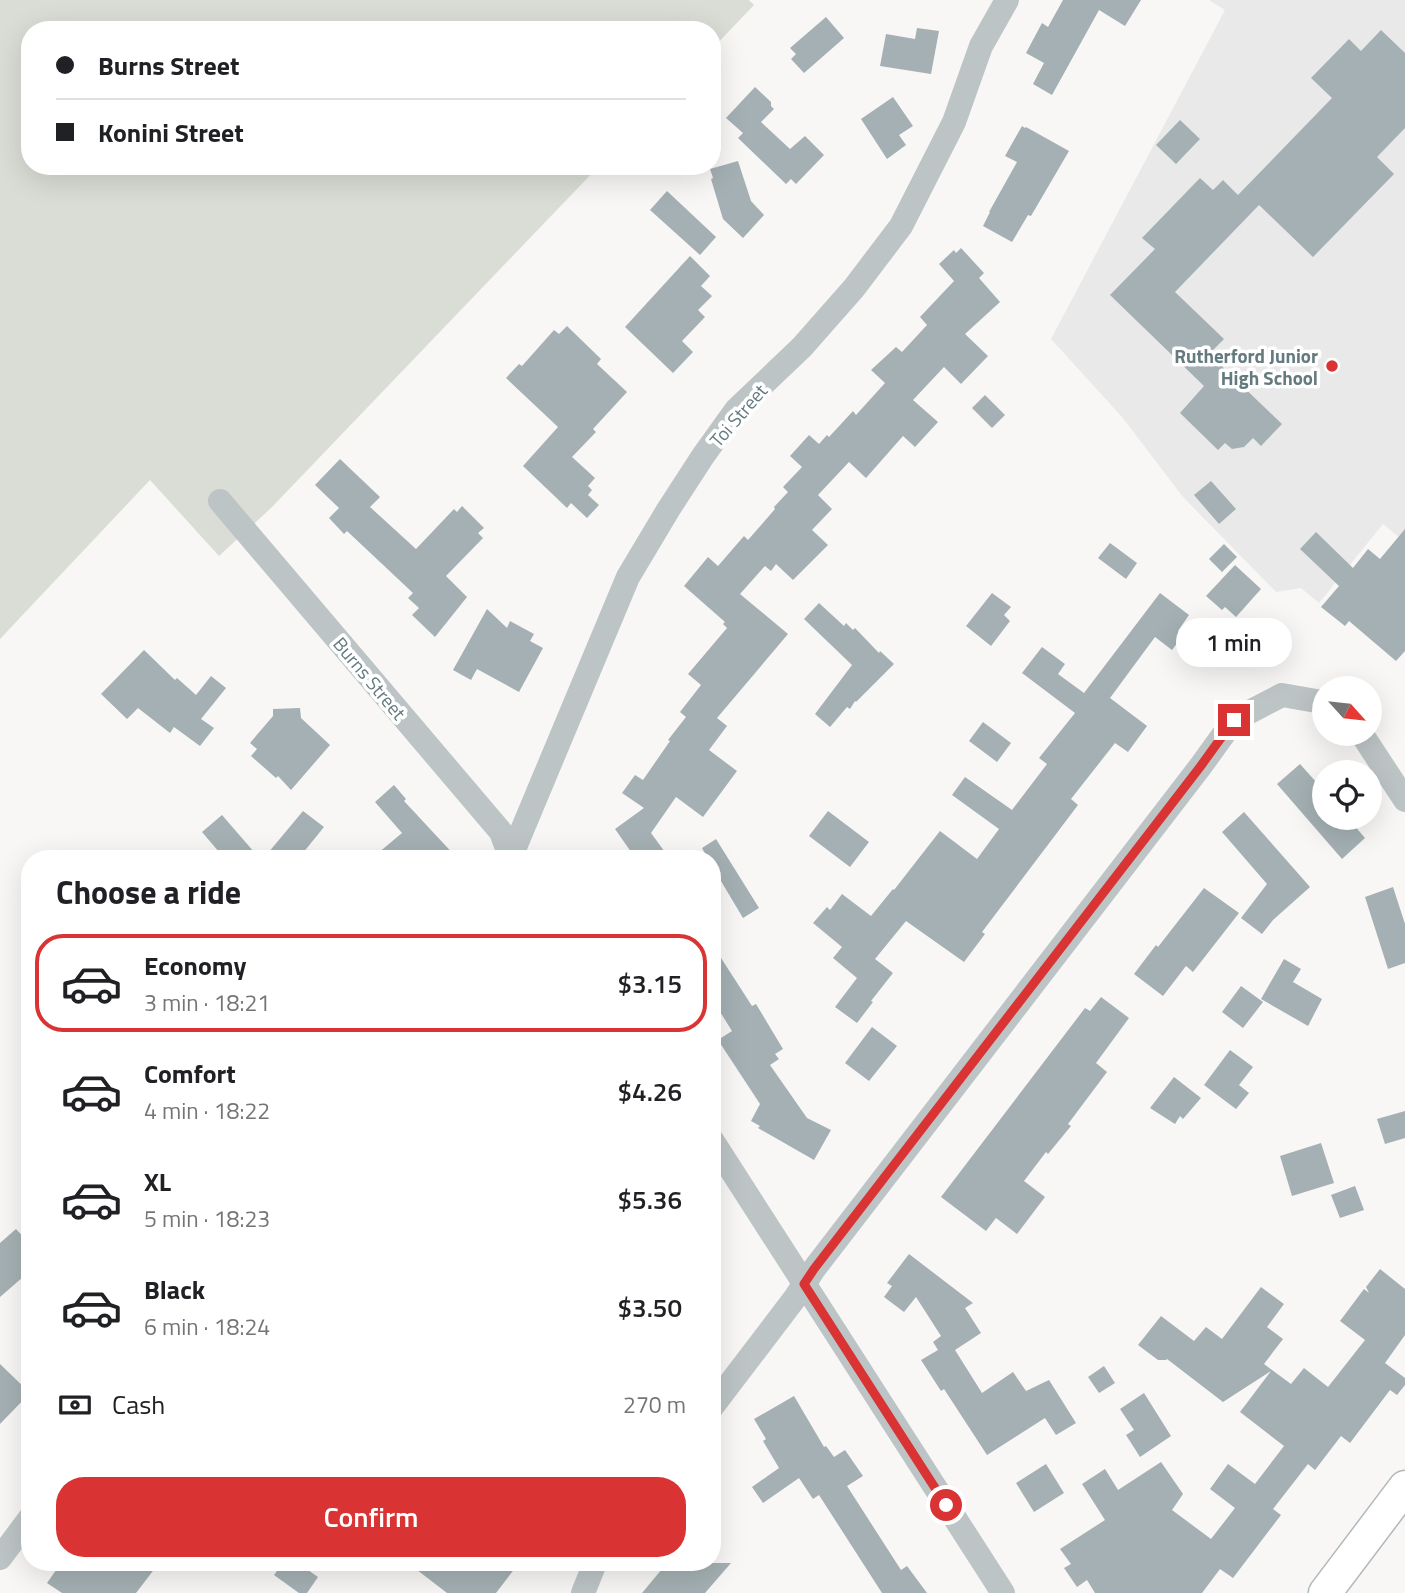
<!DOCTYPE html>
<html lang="en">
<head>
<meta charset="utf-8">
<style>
  body { margin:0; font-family:"Titillium Web",sans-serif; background:#f6f6f6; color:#202124; height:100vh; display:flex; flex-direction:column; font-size:26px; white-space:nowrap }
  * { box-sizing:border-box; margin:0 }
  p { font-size:23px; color:#757577 }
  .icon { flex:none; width:38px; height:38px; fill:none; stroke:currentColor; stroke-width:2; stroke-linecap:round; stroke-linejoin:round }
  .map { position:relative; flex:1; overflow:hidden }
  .side { position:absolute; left:21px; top:850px; width:700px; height:721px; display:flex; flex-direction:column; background:#fff; border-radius:28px; box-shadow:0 7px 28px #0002 }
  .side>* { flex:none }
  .guide { position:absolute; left:21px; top:21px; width:700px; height:154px; border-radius:28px; box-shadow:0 7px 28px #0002; display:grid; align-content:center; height:154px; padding:0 35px; background:#fff }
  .needle { width:46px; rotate:117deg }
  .fabs { position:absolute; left:1312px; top:676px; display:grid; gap:14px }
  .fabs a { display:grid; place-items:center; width:70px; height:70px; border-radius:50%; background:#fff; box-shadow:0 7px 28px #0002; font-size:35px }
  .end { position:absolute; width:32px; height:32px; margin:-16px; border:9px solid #da3333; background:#fff; box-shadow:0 0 0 4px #fff }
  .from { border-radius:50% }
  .bubble { position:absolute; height:49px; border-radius:24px; background:#fff; box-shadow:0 7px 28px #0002; font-size:23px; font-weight:600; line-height:49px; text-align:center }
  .guide b { display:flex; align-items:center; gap:24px; height:66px; font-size:26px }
  .guide b+b { border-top:2px solid #e0e0e0 }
  .guide i { width:18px; height:18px; background:#202124 }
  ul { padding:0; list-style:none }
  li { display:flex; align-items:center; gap:21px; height:98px; margin:0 14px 10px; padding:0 21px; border:4px solid transparent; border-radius:28px }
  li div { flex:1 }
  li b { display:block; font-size:26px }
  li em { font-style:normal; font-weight:600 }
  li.current { border-color:#da3333 }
  li>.icon { width:63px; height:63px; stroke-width:1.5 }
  h2 { padding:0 35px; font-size:32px; line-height:84px }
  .pay { display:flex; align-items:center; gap:18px; height:77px; padding:0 35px; font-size:26px }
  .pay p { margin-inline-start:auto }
  .cta { display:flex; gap:14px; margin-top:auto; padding:14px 35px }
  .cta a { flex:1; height:80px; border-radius:28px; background:#da3333; color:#fff; font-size:28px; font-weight:600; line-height:80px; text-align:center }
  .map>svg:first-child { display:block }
  .built { fill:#e9e9e9 }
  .green { fill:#d9ddd5 }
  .building { fill:#a4b0b3 }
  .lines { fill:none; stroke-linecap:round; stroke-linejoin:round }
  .major-casing { stroke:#b1b8ba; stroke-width:35 }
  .minor { stroke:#bdc4c5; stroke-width:24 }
  .major { stroke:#fff; stroke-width:32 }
  .route { stroke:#da3333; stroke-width:9 }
  .poi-dot { fill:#da3333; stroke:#fff; stroke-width:2.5 }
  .labels { text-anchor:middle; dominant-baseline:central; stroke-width:7; stroke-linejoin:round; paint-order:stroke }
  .poi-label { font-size:19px; font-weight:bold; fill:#647a7f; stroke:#fff; text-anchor:end }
  .street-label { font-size:19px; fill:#647a7f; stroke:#fff }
</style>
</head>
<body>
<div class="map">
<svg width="1405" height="1593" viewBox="0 0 1405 1593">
  <rect width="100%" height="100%" fill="#f8f7f5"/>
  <polygon class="built" points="1209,0 1405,0 1405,542 1383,524 1319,603 1301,588 1276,592 1183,497 1122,417 1051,339 1225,10"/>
  <polygon class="green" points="0,0 749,0 754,5 712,49 712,30 30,30 30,166 599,166 272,507 219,556 150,480 0,639"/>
  <g class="building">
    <polygon points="1063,0 1141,0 1125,26 1099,10 1052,95 1033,84 1044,63 1026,53 1042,23 1048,27"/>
    <polygon points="826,17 844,38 804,73 791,59 796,54 790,48"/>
    <polygon points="917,28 939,31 931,74 880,66 886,34 915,39"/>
    <polygon points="1381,30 1405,53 1405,128 1377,157 1394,174 1313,257 1259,205 1175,292 1224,339 1209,354 1282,424 1261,446 1253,438 1244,447 1232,449 1225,443 1218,450 1180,413 1204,386 1110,295 1155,249 1142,238 1200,178 1213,190 1223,180 1238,195 1332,98 1311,78 1349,39 1361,51"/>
    <polygon points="755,87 771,102 771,106 774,109 761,122 790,149 805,136 824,155 796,184 791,179 786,184 738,138 743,133 726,118"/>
    <polygon points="893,97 913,126 899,135 906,145 887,159 861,119"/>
    <polygon points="1180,120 1200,139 1176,164 1156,145"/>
    <polygon points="1022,126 1025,128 1026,127 1069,151 1031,216 1028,215 1012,242 983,226 990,212 989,212 1017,162 1005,156"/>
    <polygon points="738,161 751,201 764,215 743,238 723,219 711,179 713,178 710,169"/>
    <polygon points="667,191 716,237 700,255 650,210"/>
    <polygon points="961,248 984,273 979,278 1000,302 965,334 988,356 961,384 944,367 913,400 938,422 915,447 903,436 866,478 849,462 818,495 832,509 812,530 828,545 793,580 776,564 771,571 765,566 740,594 788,634 717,718 727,726 709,750 737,771 703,817 676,797 651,833 670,859 636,859 615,829 644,808 622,793 635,775 643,780 670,741 668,740 686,717 680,712 701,685 688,674 727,628 723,624 725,622 684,586 708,557 718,566 744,536 748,540 775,509 774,507 788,492 783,487 802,467 790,456 809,435 819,444 827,435 829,437 853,411 856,415 885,383 871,370 896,347 902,352 927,325 920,317 954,281 939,264 954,250 956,253"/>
    <polygon points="690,256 710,276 701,286 712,296 698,310 705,317 682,341 693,352 673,373 625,327"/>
    <polygon points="567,326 601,359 597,364 627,392 593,429 596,432 572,457 595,478 588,486 592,490 588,495 599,505 587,518 571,503 567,508 523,466 558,427 506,378 519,364 522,366 554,330 559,334"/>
    <polygon points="985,395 1005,415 992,428 972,408"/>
    <polygon points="340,459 380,497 370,507 416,549 454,509 457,512 462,506 484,528 478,533 483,538 446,576 467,597 435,637 412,615 419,608 408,598 413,593 347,531 344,534 329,518 339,508 315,485"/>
    <polygon points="1211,481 1236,509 1219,524 1194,495"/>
    <polygon points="1405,529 1405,651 1396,661 1349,621 1345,626 1321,607 1339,586 1300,549 1316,532 1353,568 1368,549 1380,559"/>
    <polygon points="1110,543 1137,563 1126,579 1098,558"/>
    <polygon points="1224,544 1237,557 1222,572 1209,559"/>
    <polygon points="1235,565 1261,589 1236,617 1225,607 1222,610 1206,596"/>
    <polygon points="992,593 1011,607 1004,615 1010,621 991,646 966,626"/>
    <polygon points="1160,593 1189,615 1178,631 1184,634 1172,650 1155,637 1110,698 1147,726 1128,752 1115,743 1071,799 1078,805 982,932 985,934 964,962 906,921 875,959 893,973 871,1001 873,1002 857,1023 835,1007 857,978 833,958 842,947 813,923 827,907 830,910 842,894 871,916 893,889 894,890 940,831 977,859 999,829 952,795 965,777 1012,810 1047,764 1039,758 1075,713 1022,673 1042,647 1065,664 1058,674 1084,693"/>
    <polygon points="819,603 844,626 846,623 853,630 855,628 879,653 880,651 894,664 856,702 855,701 850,709 847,707 830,727 815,714 852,665 804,619"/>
    <polygon points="487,609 507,628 510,621 534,634 530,641 543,648 519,692 477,669 471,680 453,670"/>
    <polygon points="144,650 175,680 177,678 196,695 211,676 226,688 201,719 214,728 200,746 174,727 170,733 138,708 127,719 101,694"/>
    <polygon points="300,708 301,718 330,745 291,790 278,776 276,778 251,756 257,749 250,743 273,716 273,709"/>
    <polygon points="983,722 1011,743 997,762 969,741"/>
    <polygon points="1300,764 1325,792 1325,817 1347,817 1365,838 1342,859 1277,784"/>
    <polygon points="394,785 406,799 404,801 458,859 371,859 402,833 375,802"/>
    <polygon points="303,811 324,827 298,859 263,859"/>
    <polygon points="828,811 869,842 850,867 809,836"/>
    <polygon points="1244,812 1310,887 1273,920 1262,934 1241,918 1267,884 1222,832"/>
    <polygon points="222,815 260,859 225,859 202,832"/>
    <polygon points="716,839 759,908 743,918 712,866 712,859 708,859 702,848"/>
    <polygon points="1393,887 1405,924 1405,963 1388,969 1365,897"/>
    <polygon points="1204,888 1239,913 1193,972 1186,966 1163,996 1134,974 1156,945 1158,947"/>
    <polygon points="712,944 752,1006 756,1004 783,1049 775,1054 779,1059 770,1065 807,1118 831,1130 814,1160 758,1128 760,1126 751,1121 760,1104 718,1040 732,1031 712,999"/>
    <polygon points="1284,959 1301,969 1293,982 1322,999 1308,1026 1261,999"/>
    <polygon points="1241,986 1263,1002 1243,1028 1222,1012"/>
    <polygon points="1101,997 1129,1018 1096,1063 1107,1072 1068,1124 1071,1126 1048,1154 1046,1152 1024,1181 1045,1197 1017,1234 996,1218 986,1231 941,1197 1085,1008 1090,1011"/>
    <polygon points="872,1027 897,1046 869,1081 845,1063"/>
    <polygon points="1230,1050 1253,1067 1239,1085 1249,1093 1236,1109 1204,1085"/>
    <polygon points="1174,1077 1201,1098 1183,1119 1180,1116 1175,1124 1150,1108"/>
    <polygon points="1405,1111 1405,1138 1385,1144 1377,1119"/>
    <polygon points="1321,1143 1334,1183 1292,1196 1280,1156"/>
    <polygon points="1355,1186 1364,1210 1340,1218 1331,1195"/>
    <polygon points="16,1229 30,1244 30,1271 0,1297 0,1243"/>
    <polygon points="909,1254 973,1303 965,1308 981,1333 955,1350 982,1393 1013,1372 1026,1391 1049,1380 1076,1423 1056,1435 1045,1418 987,1455 944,1389 941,1391 921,1360 938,1350 933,1342 941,1336 916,1297 904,1312 884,1297 892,1286 887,1283"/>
    <polygon points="1380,1269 1405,1289 1405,1335 1385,1363 1405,1378 1405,1385 1397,1395 1390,1390 1350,1443 1341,1436 1315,1470 1308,1464 1273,1509 1281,1515 1233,1578 1220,1569 1202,1593 1095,1593 1087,1580 1077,1587 1064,1568 1071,1564 1060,1549 1105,1520 1082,1484 1105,1469 1118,1490 1161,1462 1183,1494 1172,1510 1211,1539 1235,1508 1210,1489 1228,1464 1255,1484 1284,1446 1240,1412 1271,1371 1223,1402 1167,1359 1166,1360 1158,1360 1138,1345 1161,1316 1194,1341 1206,1327 1222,1339 1261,1287 1284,1304 1267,1327 1283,1339 1264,1364 1291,1384 1304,1368 1328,1387 1365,1340 1340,1321 1364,1289 1369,1293 1366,1287"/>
    <polygon points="0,1364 30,1393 0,1424"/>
    <polygon points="1104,1366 1115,1383 1099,1393 1088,1377"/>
    <polygon points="1144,1393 1171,1436 1140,1457 1126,1435 1134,1430 1120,1409"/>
    <polygon points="794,1396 824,1447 826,1446 834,1457 845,1450 863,1476 847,1486 901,1570 907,1566 927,1593 882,1593 819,1495 813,1499 799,1478 763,1503 752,1487 779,1468 763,1441 766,1439 754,1419"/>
    <polygon points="1046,1464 1064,1493 1034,1512 1016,1483"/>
    <polygon points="61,1563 159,1563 136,1593 62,1593 47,1583"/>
    <polygon points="283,1563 298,1563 318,1577 307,1593 299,1593 274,1575"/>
    <polygon points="408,1563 519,1563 496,1593 447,1593"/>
    <polygon points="667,1563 731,1563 705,1593 642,1593"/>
  </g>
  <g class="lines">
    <g class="major-casing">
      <polyline id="major" points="1325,1593 1405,1487"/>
    </g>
    <g class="minor">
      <polyline points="220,501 501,832 511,859"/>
      <polyline points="1359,733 1363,736 1405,800"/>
      <polyline points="510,859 628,577 668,510 703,456 736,410 802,347 854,288 901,226 954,122 981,46 1007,0"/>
      <polyline points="712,1140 1003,1593"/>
      <polyline points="712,1407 795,1298 814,1269 1200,767 1234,720 1282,695 1322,702 1325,705"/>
      <polyline points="0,1558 30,1518"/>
      <polyline points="583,1593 595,1563"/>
    </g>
    <use href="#major" class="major"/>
  </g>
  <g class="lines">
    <polyline class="route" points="946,1505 804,1284 814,1269 1200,767 1234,720"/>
  </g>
  <circle class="poi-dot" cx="1332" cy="366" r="7"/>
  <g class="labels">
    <g class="poi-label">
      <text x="1318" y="355">Rutherford Junior<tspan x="1318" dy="22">High School</tspan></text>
    </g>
    <g class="street-label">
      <text transform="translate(738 415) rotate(-49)">Toi Street</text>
      <text transform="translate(370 678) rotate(50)">Burns Street</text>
    </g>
  </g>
</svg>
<div class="fabs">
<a><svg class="needle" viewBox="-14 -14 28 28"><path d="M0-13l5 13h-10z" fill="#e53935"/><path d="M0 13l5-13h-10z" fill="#757577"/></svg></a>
<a><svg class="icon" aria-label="locate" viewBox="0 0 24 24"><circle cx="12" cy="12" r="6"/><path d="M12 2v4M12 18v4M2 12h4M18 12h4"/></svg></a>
</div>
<i class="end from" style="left:946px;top:1505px"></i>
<i class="end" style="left:1234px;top:720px"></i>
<div class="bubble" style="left:1176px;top:618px;width:116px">1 min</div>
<div class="guide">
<b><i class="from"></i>Burns Street</b>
<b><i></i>Konini Street</b>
</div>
<section class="side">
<h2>Choose a ride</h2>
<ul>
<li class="current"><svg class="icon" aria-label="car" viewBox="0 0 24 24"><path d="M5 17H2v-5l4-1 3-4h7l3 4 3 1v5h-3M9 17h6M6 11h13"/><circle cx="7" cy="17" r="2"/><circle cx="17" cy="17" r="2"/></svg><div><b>Economy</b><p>3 min · 18:21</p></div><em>$3.15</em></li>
<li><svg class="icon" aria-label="car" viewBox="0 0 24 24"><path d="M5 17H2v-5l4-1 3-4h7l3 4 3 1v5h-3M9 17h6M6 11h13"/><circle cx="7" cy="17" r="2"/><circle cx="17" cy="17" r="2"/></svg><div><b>Comfort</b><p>4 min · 18:22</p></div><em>$4.26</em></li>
<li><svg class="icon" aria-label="car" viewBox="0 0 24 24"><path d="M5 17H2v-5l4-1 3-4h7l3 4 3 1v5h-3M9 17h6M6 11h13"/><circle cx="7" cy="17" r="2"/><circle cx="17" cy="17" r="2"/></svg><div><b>XL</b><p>5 min · 18:23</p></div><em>$5.36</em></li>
<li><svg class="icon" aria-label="car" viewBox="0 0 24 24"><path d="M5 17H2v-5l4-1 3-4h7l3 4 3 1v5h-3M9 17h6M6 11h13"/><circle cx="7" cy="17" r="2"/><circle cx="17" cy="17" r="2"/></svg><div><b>Black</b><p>6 min · 18:24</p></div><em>$3.50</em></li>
</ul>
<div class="pay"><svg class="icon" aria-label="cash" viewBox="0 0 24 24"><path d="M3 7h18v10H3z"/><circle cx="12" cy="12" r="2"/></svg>Cash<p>270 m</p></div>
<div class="cta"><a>Confirm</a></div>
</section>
</div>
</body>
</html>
